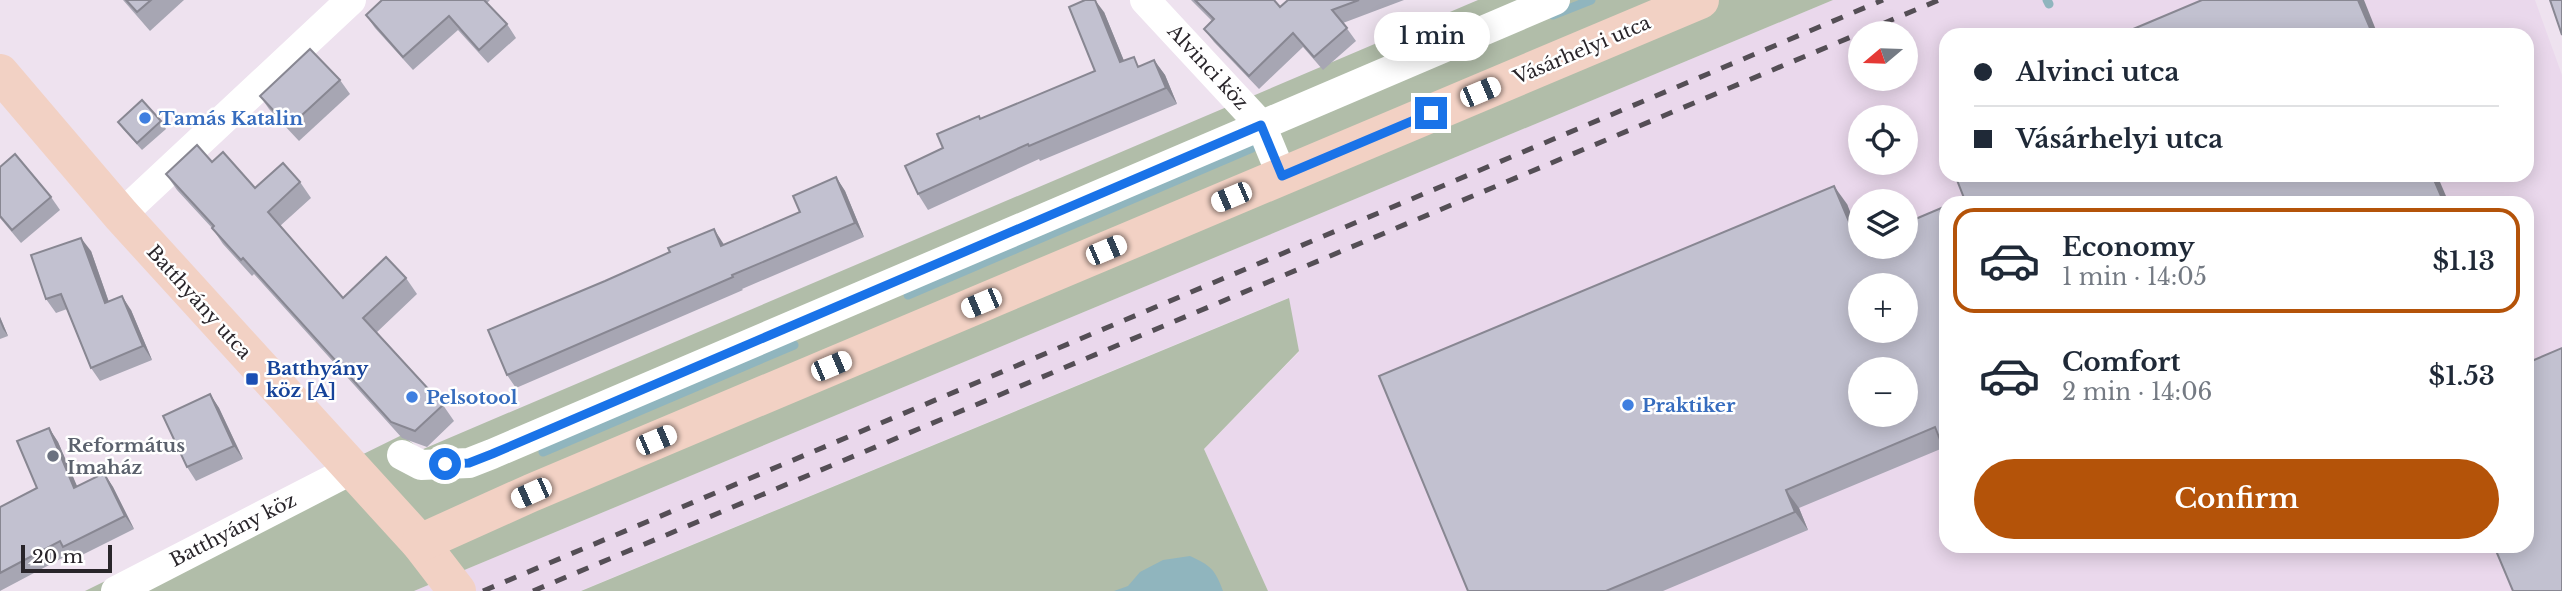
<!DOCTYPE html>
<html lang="en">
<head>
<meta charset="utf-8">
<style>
  body { margin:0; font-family:"Libre Baskerville",serif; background:#f2f2f3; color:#1f2937; height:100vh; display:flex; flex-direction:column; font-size:26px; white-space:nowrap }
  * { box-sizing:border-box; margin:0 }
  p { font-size:23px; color:#747a83 }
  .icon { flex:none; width:38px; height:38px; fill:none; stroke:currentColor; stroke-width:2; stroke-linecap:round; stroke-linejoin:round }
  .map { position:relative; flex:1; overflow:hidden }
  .details { position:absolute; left:1939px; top:196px; width:595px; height:357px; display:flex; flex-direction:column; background:#fff; border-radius:21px; box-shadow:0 4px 18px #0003 }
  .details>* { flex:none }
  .banner { position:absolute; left:1939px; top:28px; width:595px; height:154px; border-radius:21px; box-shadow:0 4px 18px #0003; display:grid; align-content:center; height:154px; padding:0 35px; background:#fff }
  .needle { width:46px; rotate:251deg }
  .controls { position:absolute; left:1848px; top:21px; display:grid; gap:14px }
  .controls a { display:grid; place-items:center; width:70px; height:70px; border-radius:50%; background:#fff; box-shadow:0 4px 18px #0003; font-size:35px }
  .scale { position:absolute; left:21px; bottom:18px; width:91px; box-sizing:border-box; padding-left:7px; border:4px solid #29252a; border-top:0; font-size:19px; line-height:24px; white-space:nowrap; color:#29252a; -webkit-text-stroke:5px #fff; paint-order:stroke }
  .end { position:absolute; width:32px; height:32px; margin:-16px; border:9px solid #1a73e8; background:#fff; box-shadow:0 0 0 4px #fff }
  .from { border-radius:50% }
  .bubble { position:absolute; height:49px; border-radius:24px; background:#fff; box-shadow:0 4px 18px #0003; font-size:23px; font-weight:600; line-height:49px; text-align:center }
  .car { position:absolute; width:21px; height:42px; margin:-21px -10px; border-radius:9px; box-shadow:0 0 5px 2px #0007; background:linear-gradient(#fff 24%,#345 0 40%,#fff 0 76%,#345 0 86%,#fff 0) }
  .banner b { display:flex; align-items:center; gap:24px; height:66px; font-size:26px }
  .banner b+b { border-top:2px solid #e0e1e3 }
  .banner i { width:18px; height:18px; background:#1f2937 }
  ul { padding:12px 0 0; list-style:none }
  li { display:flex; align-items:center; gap:21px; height:105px; margin:0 14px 10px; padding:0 21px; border:4px solid transparent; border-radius:21px }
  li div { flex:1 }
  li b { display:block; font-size:26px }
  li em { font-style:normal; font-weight:600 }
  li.current { border-color:#b45309 }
  li>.icon { width:63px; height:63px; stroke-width:1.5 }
  .cta { display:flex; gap:14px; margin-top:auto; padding:14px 35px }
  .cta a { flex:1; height:80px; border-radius:42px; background:#b45309; color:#fff; font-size:28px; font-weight:600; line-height:80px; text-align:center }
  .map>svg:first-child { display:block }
  .built { fill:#ead8ec; fill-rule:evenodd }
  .green { fill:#b1bda9 }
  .water { fill:#90b5be }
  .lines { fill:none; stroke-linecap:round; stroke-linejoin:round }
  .stream { stroke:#90b5be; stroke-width:9 }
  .street { stroke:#fff; stroke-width:30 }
  .secondary { stroke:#f2d1c4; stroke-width:38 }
  .rail { stroke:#544e55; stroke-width:5; stroke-dasharray:12 12; stroke-linecap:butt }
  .wall { fill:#a7a6b3 }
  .shaded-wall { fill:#888792 }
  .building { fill:#c2c1d0; stroke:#888792; stroke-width:2; fill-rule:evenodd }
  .route { stroke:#1a73e8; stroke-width:9 }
  .shop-dot { fill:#3f7fe0; stroke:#fff; stroke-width:2.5 }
  .transit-dot { fill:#1a4fb4; stroke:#fff; stroke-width:2.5 }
  .worship-dot { fill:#6b7280; stroke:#fff; stroke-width:2.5 }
  .labels { text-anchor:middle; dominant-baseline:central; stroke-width:5; stroke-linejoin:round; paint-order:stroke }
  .street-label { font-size:19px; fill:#29252a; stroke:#fff }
  .shop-label { font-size:19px; font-weight:bold; fill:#366cbe; stroke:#fff; text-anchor:start }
  .transit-label { font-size:19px; font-weight:bold; fill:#164399; stroke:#fff; text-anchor:start }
  .worship-label { font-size:19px; font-weight:bold; fill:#5b616d; stroke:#fff; text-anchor:start }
</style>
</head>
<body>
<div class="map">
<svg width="2562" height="591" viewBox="0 0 2562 591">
  <rect width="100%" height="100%" fill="#eee2ef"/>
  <path class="built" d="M 1833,0 L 2535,0 L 2562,75 L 2562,591 L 1268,591 L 1204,449 L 1299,352 L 1288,298 L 580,591 L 414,591 ZM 1860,33 L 1906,33 L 1906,79 L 1860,79 ZM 1946,35 L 2527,35 L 2527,175 L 1946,175 ZM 1860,117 L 1906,117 L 1906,163 L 1860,163 ZM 1860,201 L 1906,201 L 1906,247 L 1860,247 ZM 1946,203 L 2527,203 L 2527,546 L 1946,546 ZM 1860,285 L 1906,285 L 1906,331 L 1860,331 ZM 1860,369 L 1906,369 L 1906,415 L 1860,415 Z"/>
  <g class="green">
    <polygon points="1478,0 1833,0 414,591 85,591 402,435 421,450"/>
    <polygon points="1289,298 1299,351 1204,449 1268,591 581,591"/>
  </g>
  <path class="water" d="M 1190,556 C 1211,566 1215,569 1223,591 L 1114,591 L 1128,586 L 1140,572 L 1163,560 Z"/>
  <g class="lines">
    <g class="stream">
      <polyline points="2047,0 2049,4"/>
      <polyline points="1553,15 1591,0"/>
      <polyline points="908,295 1252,148"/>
      <polyline points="543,452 794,345"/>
    </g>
    <g class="street">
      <polyline points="1145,0 1261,125 1282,176"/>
      <polyline points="121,215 351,0"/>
      <polyline points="402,455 421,465 469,463 492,454 1555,0"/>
      <polyline points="116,591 351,470"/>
    </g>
    <g class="secondary">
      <polyline points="0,73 121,215 420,543 457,591"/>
      <polyline points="420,543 531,493 1700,0"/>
    </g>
    <g class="rail">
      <polyline points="483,591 1883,0"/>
      <polyline points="533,591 1939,0"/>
    </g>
  </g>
  <g class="wall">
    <polygon points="123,0 184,0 150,31"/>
    <polygon points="382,0 490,0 487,3 507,24 516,38 488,63 458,30 413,70 375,28 366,15"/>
    <polygon points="1191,0 1274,0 1280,7 1288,0 1404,0 1343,23 1356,41 1323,70 1303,47 1259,89 1214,42 1204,29 1212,21"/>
    <polygon points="1104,12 1124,61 1140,66 1154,60 1165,75 1177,104 1040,161 1039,159 928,210 918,194 943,148 979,116 981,119 1095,71"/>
    <polygon points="340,80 350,94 299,141 269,109 260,96"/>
    <polygon points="161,121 166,129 142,150 123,129 118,122"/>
    <polygon points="212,162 255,188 300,182 311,198 280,226 343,298 406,278 417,294 376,333 443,405 454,421 427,447 402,438 254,274 252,276 223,244 212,228 177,190 166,174"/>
    <polygon points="0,167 51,197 60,210 21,243 0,218"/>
    <polygon points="836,177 845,191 864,237 742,289 743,290 516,388 507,375 723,243 724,245 800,212"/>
    <polygon points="1847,204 1860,247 1943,448 1799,508 1808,530 1663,591 1468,591"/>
    <polygon points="91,251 109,302 131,310 152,360 100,381 91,368 67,309 56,313 46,299"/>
    <polygon points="0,317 8,336 0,339"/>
    <polygon points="210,394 219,408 243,459 196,481 187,467"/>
    <polygon points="49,428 58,442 77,487 104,473 113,487 134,529 72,560 68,555 0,591 0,507 37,488"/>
  </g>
  <g class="shaded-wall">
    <polygon points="1095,0 1104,12 1131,78 1120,62"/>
    <polygon points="2358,0 2364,0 2378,35 2373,35"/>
    <polygon points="1154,60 1165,75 1177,104 1166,88"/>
    <polygon points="2432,175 2437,175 2449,203 2444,203"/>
    <polygon points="836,177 845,191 864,237 855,223"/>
    <polygon points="1834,186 1847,204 1860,236 1860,246"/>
    <polygon points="714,229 723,243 730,260 721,246"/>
    <polygon points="81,238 91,251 114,317 105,303"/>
    <polygon points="122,296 131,310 152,360 143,346"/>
    <polygon points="0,317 8,336 3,329 0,322"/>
    <polygon points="210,394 219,408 243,459 234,446"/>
    <polygon points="49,428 58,442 84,502 74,488"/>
    <polygon points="104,473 113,487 134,529 125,516"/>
    <polygon points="1786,490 1799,508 1808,530 1795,512"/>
  </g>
  <g class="building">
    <polygon points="126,0 151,0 137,12"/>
    <polygon points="382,0 484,0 507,24 479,50 449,16 403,57 366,15"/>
    <polygon points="1085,0 1095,0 1120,62 1134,57 1138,67 1154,60 1166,88 1029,146 1028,144 918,194 905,166 943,148 937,134 979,116 980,119 1095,71 1069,7"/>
    <polygon points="1195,0 1274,0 1280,7 1288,0 1359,0 1332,10 1347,28 1314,57 1293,33 1249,76 1204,29 1214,19"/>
    <polygon points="2202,0 2358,0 2373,35 2119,35"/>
    <polygon points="2550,0 2562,0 2562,35"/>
    <polygon points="310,49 340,80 289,127 260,96"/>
    <polygon points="142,100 161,121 137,143 118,122"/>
    <polygon points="197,145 212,162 223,152 255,188 283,163 300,182 268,212 343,298 386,257 406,278 363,318 443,405 415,431 391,422 243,258 241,260 212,228 214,226 166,174"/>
    <polygon points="15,154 51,197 12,230 0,216 0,167"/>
    <polygon points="1955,175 2432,175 2444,203 1953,203 1964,198"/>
    <polygon points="836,177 855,223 732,275 733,277 507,375 488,330 605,281 670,252 668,248 714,229 721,246 800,212 793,196"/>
    <path d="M 1834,186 L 1858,243 L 1860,242 L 1860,247 L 1906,247 L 1906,223 L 1946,206 L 1946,455 L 1935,427 L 1786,490 L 1795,512 L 1606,591 L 1468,591 L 1379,376 ZM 1860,285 L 1906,285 L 1906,331 L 1860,331 ZM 1860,369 L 1906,369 L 1906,415 L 1860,415 Z"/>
    <polygon points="81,238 105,303 122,296 143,346 91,368 61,294 46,299 31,255"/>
    <polygon points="2562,348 2562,591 2513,591 2494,546 2527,546 2527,363"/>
    <polygon points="210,394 234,446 187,467 163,416"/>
    <polygon points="49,428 74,488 104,473 125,516 63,547 60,541 0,573 0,507 37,488 17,441"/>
  </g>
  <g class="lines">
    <polyline class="route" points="445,464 469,463 492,454 1261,125 1282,176 1431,113"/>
  </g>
  <g class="shop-dot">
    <circle cx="145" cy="118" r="7"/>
    <circle cx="412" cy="397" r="7"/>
    <circle cx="1628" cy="405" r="7"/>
  </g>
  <rect class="transit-dot" x="245" y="372" width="14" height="14" rx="3.5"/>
  <circle class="worship-dot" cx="53" cy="456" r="7"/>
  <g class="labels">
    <g class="street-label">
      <text transform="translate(1582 50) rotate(-23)">Vásárhelyi utca</text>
      <text transform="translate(1208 67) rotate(47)">Alvinci köz</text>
      <text transform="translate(199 302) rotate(48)">Batthyány utca</text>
      <text transform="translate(233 530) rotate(-27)">Batthyány köz</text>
    </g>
    <g class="shop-label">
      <text x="159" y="118">Tamás Katalin</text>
      <text x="426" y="397">Pelsotool</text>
      <text x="1642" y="405">Praktiker</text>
    </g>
    <g class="transit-label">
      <text x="266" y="368">Batthyány<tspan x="266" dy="22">köz [A]</tspan></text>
    </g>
    <g class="worship-label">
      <text x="67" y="445">Református<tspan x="67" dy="22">Imaház</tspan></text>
    </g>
  </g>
</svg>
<div class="controls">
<a><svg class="needle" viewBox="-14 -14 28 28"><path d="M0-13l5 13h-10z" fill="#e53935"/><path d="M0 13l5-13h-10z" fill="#747a83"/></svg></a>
<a><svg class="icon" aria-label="locate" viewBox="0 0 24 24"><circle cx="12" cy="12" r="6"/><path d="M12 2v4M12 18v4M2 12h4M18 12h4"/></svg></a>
<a><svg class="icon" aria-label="layers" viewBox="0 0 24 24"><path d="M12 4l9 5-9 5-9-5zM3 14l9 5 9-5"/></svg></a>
<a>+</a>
<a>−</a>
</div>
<div class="scale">20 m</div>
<i class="end from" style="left:445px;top:464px"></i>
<i class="end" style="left:1431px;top:113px"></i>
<div class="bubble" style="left:1374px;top:12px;width:116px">1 min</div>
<i class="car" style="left:1480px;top:92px;rotate:67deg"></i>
<i class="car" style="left:1231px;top:197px;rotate:247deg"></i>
<i class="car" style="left:1106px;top:250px;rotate:67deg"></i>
<i class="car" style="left:981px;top:303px;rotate:247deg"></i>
<i class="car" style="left:831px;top:366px;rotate:67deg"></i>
<i class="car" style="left:656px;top:440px;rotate:67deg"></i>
<i class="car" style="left:531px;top:493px;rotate:246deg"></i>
<div class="banner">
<b><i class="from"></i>Alvinci utca</b>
<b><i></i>Vásárhelyi utca</b>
</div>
<section class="details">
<ul>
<li class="current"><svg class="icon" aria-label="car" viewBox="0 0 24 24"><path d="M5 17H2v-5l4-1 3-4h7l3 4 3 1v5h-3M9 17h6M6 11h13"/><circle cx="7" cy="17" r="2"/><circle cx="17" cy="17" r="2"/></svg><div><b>Economy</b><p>1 min · 14:05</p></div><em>$1.13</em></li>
<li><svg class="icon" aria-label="car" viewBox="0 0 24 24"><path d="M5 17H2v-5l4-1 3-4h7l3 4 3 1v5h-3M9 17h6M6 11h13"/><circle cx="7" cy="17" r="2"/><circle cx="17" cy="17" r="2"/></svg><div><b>Comfort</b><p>2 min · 14:06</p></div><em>$1.53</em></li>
</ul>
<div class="cta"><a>Confirm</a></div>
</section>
</div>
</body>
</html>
